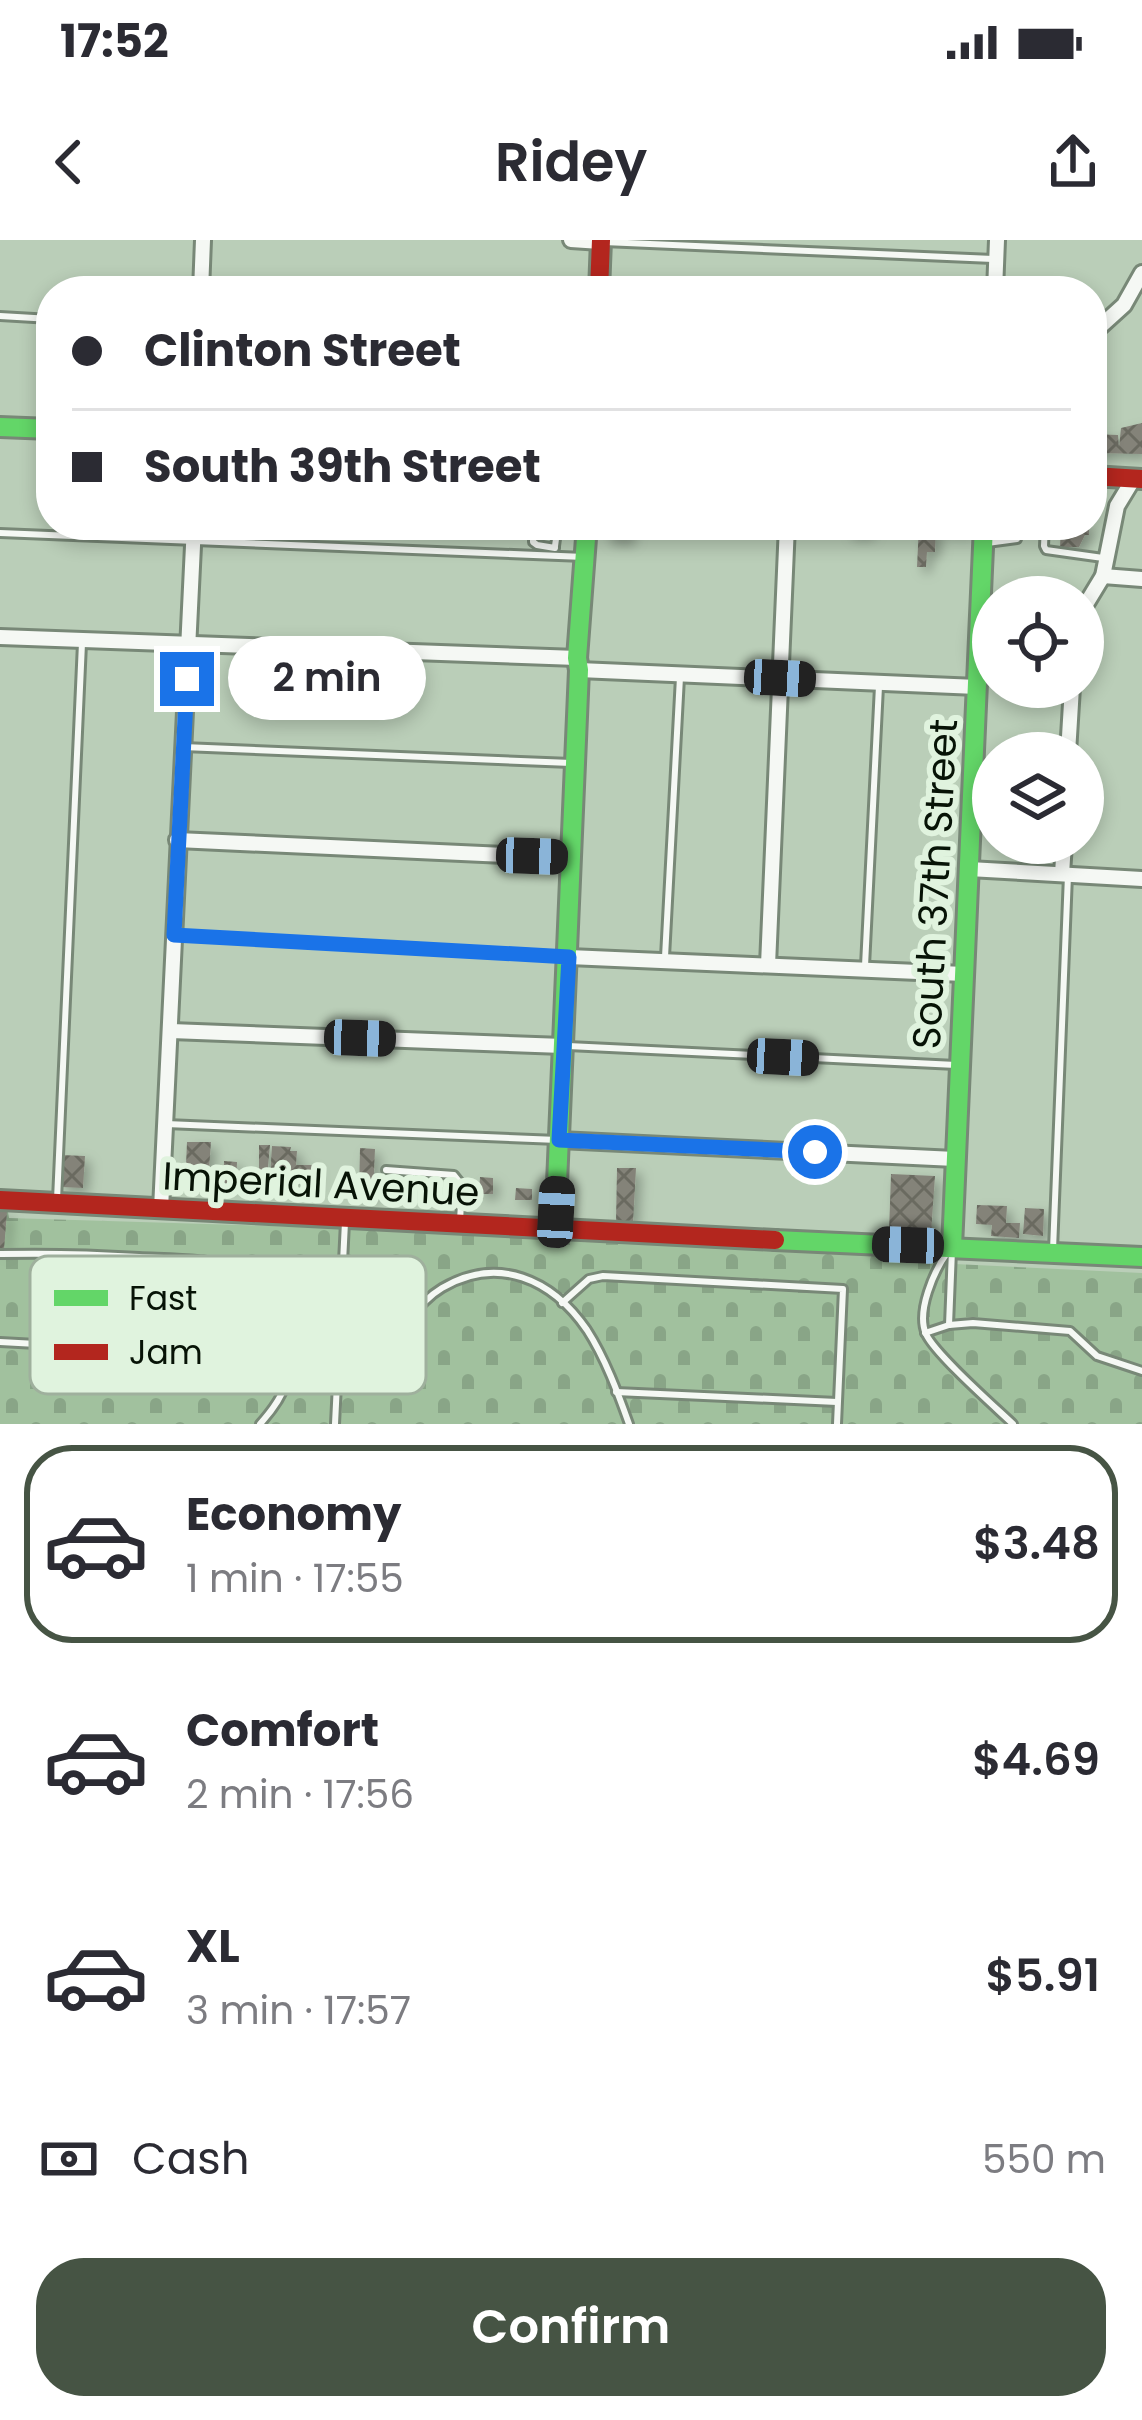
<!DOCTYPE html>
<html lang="en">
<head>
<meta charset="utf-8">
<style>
  body { margin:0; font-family:Poppins,sans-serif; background:#f7f7f7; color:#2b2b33; height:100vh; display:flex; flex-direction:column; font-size:45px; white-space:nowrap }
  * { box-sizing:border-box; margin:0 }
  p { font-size:39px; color:#7c7c81 }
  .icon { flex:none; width:66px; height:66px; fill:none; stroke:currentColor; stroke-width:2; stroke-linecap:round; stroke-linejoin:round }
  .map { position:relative; height:1184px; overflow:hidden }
  .panel { display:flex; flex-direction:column; background:#fff; flex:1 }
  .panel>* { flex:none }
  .top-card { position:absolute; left:36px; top:36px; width:1071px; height:264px; border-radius:48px; box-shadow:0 6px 18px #0003; display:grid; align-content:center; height:264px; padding:0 36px; background:#fff }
  .controls { position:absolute; left:972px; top:336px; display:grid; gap:24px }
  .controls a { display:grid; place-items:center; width:132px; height:132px; border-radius:50%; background:#fff; box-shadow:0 6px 18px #0003; font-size:60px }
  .end { position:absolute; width:54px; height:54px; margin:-27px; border:15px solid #1a73e8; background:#fff; box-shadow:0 0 0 6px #fff }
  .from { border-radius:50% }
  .bubble { position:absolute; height:84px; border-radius:42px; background:#fff; box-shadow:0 6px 18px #0003; font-size:39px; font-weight:600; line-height:84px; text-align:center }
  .car { position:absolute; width:36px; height:72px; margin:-36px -18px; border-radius:15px; box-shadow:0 0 9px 3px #0007; background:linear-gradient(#222 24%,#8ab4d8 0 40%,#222 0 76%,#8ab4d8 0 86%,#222 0) }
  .top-card b { display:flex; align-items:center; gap:42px; height:114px; font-size:45px }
  .top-card b+b { border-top:3px solid #e1e1e2 }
  .top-card i { width:30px; height:30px; background:#2b2b33 }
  ul { padding:21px 0 0; list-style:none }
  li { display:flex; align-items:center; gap:36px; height:198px; margin:0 24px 18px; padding:0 12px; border:6px solid transparent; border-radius:48px }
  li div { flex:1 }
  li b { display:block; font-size:45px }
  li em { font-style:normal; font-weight:600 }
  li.current { border-color:#465444 }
  li>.icon { width:108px; height:108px; stroke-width:1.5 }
  .pay { display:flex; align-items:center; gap:30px; height:132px; padding:0 36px; font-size:45px }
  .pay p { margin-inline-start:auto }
  .action { display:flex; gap:24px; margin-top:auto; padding:24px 36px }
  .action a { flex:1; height:138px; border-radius:48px; background:#465444; color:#fff; font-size:48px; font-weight:600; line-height:138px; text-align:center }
  .status { display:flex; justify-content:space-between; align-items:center; height:84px; padding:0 60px; background:#fff; direction:ltr }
  .status svg { height:33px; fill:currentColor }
  header { display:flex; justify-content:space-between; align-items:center; height:156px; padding:0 36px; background:#fff; font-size:54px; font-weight:600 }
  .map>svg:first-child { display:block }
  .cemetery { fill:url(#cemetery-stones) }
  .building { fill:url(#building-cross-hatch); filter:url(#shadow) }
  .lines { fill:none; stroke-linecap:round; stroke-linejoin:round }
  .lane-casing { stroke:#788877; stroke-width:12 }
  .street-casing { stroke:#788877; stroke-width:20 }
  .fast-casing { stroke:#788877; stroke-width:24 }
  .jam-casing { stroke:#788877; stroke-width:24 }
  .lane { stroke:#f5f8f4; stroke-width:6 }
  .street { stroke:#f5f8f4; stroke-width:14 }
  .fast { stroke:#63d668; stroke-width:18 }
  .jam { stroke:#b3261e; stroke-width:18 }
  .route { stroke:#1a73e8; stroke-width:15 }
  .labels { text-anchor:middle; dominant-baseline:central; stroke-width:12; stroke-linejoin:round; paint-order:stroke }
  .street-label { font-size:39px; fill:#071306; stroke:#e0f3de }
  .key { fill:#e0f3de; stroke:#9fb09d; stroke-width:3 }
  .key-label { font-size:33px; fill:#071306 }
</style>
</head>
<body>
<div class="status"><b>17:52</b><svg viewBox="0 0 49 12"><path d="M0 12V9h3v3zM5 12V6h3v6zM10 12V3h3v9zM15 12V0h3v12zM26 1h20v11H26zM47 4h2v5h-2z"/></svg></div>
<header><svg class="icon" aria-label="back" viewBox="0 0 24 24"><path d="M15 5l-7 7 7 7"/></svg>Ridey<svg class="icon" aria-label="share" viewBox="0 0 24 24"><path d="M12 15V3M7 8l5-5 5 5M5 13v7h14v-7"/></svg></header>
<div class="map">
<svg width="1142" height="1184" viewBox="0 0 1142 1184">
  <defs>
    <pattern id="cemetery-stones" width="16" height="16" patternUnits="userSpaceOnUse" patternTransform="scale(3)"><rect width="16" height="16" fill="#a1c19e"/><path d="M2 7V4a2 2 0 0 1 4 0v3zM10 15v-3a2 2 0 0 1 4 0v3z" fill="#89a587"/></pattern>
    <pattern id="building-cross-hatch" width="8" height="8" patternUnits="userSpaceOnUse" patternTransform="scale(3)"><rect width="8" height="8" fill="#848379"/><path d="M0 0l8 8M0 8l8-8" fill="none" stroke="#6a6a61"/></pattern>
    <filter id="shadow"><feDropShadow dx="5.5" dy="5.5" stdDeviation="6" flood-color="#0004"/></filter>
  </defs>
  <rect width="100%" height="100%" fill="#baceb8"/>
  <polygon class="cemetery" points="0,971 8,972 9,978 333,988 887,1016 891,1021 1142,1033 1142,1184 0,1184"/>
  <g class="building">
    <polygon points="1142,183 1142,214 1092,213 1092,194 1118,195 1119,207 1121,188"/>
    <polygon points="605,285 630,285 630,300 606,299"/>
    <polygon points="848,285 870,285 869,294 847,294"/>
    <polygon points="919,285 966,285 966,291 936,289 935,312 927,312 926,327 917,327"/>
    <polygon points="1061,285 1089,285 1089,295 1085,295 1079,307 1060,307"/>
    <polygon points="187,902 211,902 208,943 193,942 194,926 186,925"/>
    <polygon points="259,905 270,905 267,938 259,937"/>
    <polygon points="272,906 291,907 290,911 297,911 296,925 313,925 312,940 270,937"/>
    <polygon points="360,908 375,909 373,956 359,956"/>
    <polygon points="61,915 85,916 83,948 60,947"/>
    <polygon points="224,921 237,922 236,944 223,943"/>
    <polygon points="617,928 636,928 633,983 616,982"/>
    <polygon points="891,934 935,936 931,994 889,992"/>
    <polygon points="480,937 493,938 493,954 479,954"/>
    <polygon points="516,948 532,949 532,960 515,960"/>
    <polygon points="977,965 1007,966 1006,983 1020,983 1019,998 991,996 992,985 976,984"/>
    <polygon points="1025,968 1044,969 1043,996 1023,994"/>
    <polygon points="0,971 7,972 4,1010 0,1010"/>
  </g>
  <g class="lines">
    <g class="lane-casing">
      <g id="lane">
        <polyline points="604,2 993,19"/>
        <polyline points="0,76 51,79"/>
        <polyline points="533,285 533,302 537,305 555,308"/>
        <polyline points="1045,285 1044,306 1046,310 1103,318"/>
        <polyline points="0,293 584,317"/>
        <polyline points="987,303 1017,299 1020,285"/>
        <polyline points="555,306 558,285"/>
        <polyline points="183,507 571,523"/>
        <polyline points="177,695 566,716"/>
        <polyline points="665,717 680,437"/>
        <polyline points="865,726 879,446"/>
        <polyline points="568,806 956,825"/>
        <polyline points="166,884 558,900"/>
        <polyline points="386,930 454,935 462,945 460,981"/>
        <polyline points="57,960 82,403"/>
        <polyline points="1053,1010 1068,635"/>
        <path d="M 947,1013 C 934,1031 916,1072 926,1094 C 935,1114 994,1166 1013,1184"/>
        <path d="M 0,1014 C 46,1013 92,1014 139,1017 C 198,1020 274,1014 288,1092 C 295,1132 287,1154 260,1184"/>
        <polyline points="562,1063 589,1039 603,1036 843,1049 837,1184"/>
        <polyline points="949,1085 952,1010"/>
        <polyline points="925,1093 949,1085 973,1083 1070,1091 1097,1116 1142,1131"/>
        <path d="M 0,1102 L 347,1121 C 361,1115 377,1109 389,1100 C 408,1084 420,1061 442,1048 C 498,1015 552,1039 587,1090 C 605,1118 618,1153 629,1184"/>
        <polyline points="616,1152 837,1162"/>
        <polyline points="335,1184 345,982"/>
      </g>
    </g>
    <g class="street-casing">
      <g id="street">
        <polyline points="571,0 601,2"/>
        <polyline points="201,51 203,0"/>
        <polyline points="995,51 997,0"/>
        <polyline points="1092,94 1124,65 1142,33"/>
        <polyline points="1103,336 1142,339"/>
        <polyline points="1083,369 1103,336 1117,266 1134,238"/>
        <polyline points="0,397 577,418"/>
        <polyline points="579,430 977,447"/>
        <polyline points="1068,513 1072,447"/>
        <polyline points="177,600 570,618"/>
        <polyline points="969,629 1142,639"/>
        <polyline points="1062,634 1064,603"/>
        <polyline points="569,717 964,734"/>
        <polyline points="768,725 787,285"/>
        <polyline points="171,791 563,806"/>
        <polyline points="559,900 955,919"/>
        <polyline points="161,969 194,285"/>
      </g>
    </g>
    <g class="fast-casing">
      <g id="fast">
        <polyline points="0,187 51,189"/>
        <polyline points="555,990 579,430 577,418 587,285"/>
        <polyline points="775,1000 1142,1017"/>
        <polyline points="952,1007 984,285"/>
      </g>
    </g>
    <g class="jam-casing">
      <g id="jam">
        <polyline points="599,51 601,0"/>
        <polyline points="1092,236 1142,239"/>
        <polyline points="0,960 775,1000"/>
      </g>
    </g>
    <use href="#lane" class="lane"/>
    <use href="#street" class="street"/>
    <use href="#fast" class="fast"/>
    <use href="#jam" class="jam"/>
  </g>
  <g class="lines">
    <polyline class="route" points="187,439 174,695 569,717 559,900 815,912"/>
  </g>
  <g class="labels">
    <g class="street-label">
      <text transform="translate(935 644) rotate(-87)">South 37th Street</text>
      <text transform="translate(321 944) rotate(3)">Imperial Avenue</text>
    </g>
  </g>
  <rect x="30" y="1016" width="396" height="138" rx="18" class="key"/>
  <rect x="54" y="1050" width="54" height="16" fill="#63d668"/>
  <rect x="54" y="1104" width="54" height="16" fill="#b3261e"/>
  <g class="key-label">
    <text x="129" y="1070">Fast</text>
    <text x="129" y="1124">Jam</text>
  </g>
</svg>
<div class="controls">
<a><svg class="icon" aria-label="locate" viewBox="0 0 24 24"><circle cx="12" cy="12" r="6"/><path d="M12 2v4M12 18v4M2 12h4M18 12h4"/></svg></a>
<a><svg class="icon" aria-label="layers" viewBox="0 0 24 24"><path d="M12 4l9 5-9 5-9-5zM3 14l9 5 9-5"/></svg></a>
</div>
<i class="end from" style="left:815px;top:912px"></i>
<i class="end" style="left:187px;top:439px"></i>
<div class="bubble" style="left:228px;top:396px;width:198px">2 min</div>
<i class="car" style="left:780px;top:438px;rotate:93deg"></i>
<i class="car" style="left:532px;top:616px;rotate:92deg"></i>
<i class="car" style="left:360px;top:798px;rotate:92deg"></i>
<i class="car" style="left:783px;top:817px;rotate:93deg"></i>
<i class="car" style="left:556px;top:972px;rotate:3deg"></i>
<i class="car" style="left:908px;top:1005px;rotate:272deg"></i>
<div class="top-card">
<b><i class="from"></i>Clinton Street</b>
<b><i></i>South 39th Street</b>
</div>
</div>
<section class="panel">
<ul>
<li class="current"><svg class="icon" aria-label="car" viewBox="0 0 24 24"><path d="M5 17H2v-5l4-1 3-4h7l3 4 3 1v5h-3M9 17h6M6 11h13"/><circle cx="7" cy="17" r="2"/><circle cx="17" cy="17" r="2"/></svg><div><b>Economy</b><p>1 min · 17:55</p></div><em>$3.48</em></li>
<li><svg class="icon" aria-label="car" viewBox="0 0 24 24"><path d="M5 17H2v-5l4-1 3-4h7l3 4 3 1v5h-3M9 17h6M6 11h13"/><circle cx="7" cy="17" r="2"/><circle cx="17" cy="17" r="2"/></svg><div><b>Comfort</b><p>2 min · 17:56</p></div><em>$4.69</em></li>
<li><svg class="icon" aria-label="car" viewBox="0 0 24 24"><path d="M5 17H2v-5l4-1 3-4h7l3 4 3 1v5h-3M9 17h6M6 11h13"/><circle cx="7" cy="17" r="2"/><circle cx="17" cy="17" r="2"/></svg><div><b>XL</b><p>3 min · 17:57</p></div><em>$5.91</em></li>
</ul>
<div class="pay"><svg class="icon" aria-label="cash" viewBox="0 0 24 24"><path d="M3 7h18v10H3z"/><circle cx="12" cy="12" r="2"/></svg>Cash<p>550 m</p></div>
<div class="action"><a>Confirm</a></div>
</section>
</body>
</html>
